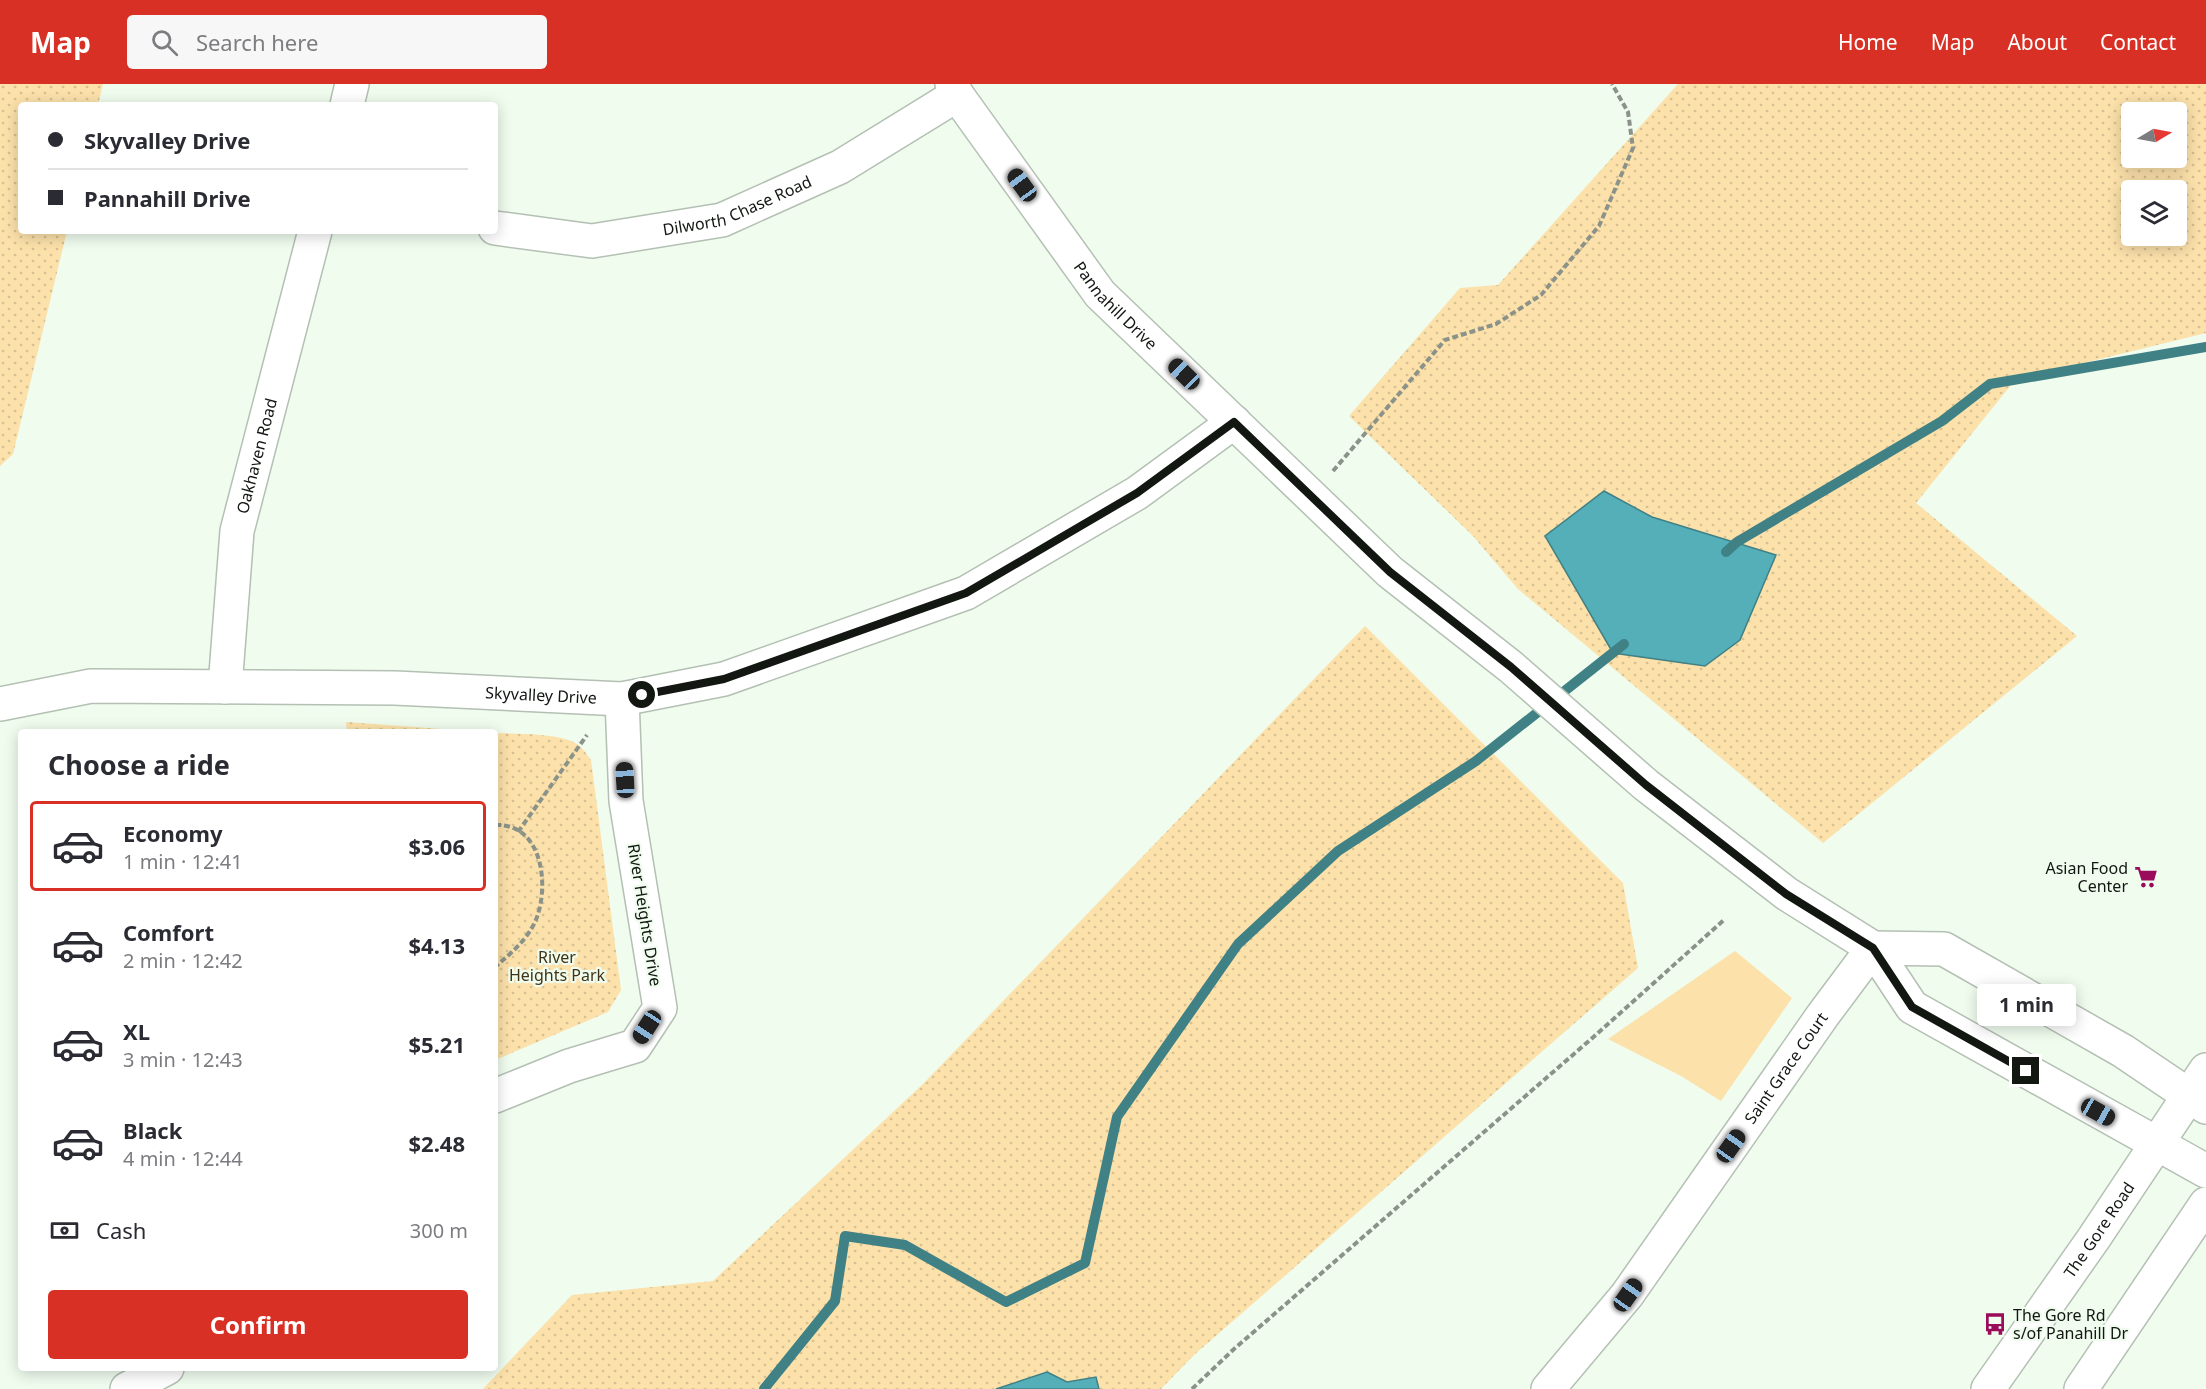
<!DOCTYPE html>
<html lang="en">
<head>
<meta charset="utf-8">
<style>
  body { margin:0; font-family:"Noto Sans",sans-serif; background:#f7f7f7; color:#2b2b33; height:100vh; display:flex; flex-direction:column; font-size:22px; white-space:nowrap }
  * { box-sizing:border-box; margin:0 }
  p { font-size:20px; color:#7c7c81 }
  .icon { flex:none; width:33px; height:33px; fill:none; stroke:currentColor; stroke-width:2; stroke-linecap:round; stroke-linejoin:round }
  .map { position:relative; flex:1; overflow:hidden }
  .details { position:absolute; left:18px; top:645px; width:480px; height:642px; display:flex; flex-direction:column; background:#fff; border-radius:6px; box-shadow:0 3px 15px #0003 }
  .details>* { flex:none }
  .guide { position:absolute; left:18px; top:18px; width:480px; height:132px; border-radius:6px; box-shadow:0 3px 15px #0003; display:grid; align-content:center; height:132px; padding:0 30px; background:#fff }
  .needle { width:39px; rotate:80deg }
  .controls { position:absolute; left:2121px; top:18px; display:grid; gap:12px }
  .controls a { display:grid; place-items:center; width:66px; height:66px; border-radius:6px; background:#fff; box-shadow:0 3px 15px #0003; font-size:30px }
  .end { position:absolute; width:27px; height:27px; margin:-14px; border:8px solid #131712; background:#fff; box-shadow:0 0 0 3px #fff }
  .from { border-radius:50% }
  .bubble { position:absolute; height:42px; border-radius:6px; background:#fff; box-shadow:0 3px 15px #0003; font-size:20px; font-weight:700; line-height:42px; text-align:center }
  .car { position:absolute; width:18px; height:36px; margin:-18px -9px; border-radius:8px; box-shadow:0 0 4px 2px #0007; background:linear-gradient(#222 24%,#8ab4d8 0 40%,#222 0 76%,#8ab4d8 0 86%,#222 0) }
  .guide b { display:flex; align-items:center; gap:21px; height:57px; font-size:22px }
  .guide b+b { border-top:2px solid #e1e1e2 }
  .guide i { width:15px; height:15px; background:#2b2b33 }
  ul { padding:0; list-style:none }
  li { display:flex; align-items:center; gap:18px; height:90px; margin:0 12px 9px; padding:0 18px; border:3px solid transparent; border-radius:6px }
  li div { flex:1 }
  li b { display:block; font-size:22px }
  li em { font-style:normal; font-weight:700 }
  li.active { border-color:#d93025 }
  li>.icon { width:54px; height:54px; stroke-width:1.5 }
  h2 { padding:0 30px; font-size:27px; line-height:72px }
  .pay { display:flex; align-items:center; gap:15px; height:66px; padding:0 30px; font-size:22px }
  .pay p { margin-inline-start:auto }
  .primary-button { display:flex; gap:12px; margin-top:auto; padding:12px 30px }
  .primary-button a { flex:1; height:69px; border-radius:6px; background:#d93025; color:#fff; font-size:24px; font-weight:700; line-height:69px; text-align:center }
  header { display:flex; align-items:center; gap:36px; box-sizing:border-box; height:84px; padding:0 30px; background:#d93025; color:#fff }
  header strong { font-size:28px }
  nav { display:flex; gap:33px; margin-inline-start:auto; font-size:21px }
  .search { width:420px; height:54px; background:#f7f7f7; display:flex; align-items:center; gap:15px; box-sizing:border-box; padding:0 21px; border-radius:6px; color:#7c7c81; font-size:22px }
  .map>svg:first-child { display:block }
  .grass { fill:#fce1aa }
  .park { fill:url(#park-dots); fill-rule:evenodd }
  .water { fill:#54afb8; stroke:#408186; stroke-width:1.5 }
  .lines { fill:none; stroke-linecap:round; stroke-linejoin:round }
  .stream { stroke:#408186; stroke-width:10 }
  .minor-casing { stroke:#b3c0b3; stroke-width:36 }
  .major-casing { stroke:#b3c0b3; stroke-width:36 }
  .path { stroke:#8a9289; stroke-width:4; stroke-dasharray:6 3; stroke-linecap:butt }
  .minor { stroke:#fff; stroke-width:33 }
  .major { stroke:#fff; stroke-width:33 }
  .route { stroke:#131712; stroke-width:8 }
  .labels { text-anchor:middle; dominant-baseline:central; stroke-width:4.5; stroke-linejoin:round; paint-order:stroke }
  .street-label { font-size:16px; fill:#131712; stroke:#effcee }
  .poi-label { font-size:16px; fill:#131712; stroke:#effcee; text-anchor:end }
  .park-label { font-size:16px; fill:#403317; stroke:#effcee }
</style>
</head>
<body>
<header>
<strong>Map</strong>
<div class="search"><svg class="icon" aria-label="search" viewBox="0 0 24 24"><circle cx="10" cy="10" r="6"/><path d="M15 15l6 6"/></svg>Search here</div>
<nav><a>Home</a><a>Map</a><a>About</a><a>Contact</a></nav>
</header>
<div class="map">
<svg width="2206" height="1305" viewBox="0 0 2206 1305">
  <defs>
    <pattern id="park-dots" width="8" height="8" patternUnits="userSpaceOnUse" patternTransform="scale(1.5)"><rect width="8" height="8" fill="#fce1aa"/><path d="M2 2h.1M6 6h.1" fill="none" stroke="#d7c091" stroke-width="1.8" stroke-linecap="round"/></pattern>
  </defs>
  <rect width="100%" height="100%" fill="#effcee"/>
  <polygon class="grass" points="1735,867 1792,914 1721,1017 1681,992 1608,955"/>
  <g class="park">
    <polygon points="0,0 103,0 98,21 21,21 21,147 67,147 13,370 0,382"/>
    <path d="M 1678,0 L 2206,0 L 2206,249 L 2015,296 L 1916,419 L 2077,552 L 1823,759 L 1518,505 L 1473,452 L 1349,332 L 1460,204 L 1498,201 ZM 2132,28 L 2176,28 L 2176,74 L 2132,74 ZM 2132,106 L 2176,106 L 2176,152 L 2132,152 Z"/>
    <polygon points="1365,542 1623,799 1638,884 1194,1271 1161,1305 483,1305 572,1211 713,1197 924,999"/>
    <polygon points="346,638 482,648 347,648"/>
    <path d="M 495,649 C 515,650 559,649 575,659 C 582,663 586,669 591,676 L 621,906 L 608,928 L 495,976 Z"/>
  </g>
  <g class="water">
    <polygon points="1604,407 1652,433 1776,471 1740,556 1705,582 1613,569 1545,452"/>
    <polygon points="1047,1288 1067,1298 1096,1293 1099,1305 996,1305"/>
  </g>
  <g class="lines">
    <g class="stream">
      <polyline points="1726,468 1737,458 1942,337 1990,300 2206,263"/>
      <polyline points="764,1305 835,1217 845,1152 905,1161 1006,1218 1085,1179 1117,1033 1238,860 1338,767 1476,677 1624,560"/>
    </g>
    <g class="minor-casing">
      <g id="minor">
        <path id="s1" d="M 952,0 L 957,11 L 1100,210 L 1390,488 L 1511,583 L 1646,701 L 1787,810 L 1873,864 L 1912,923 L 2206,1087"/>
        <polyline points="347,21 352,0"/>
        <path id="s2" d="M 495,144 L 592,157 L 722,136 L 840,83 L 957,11"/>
        <path id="s3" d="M 225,603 L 237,447 L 315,147"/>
        <path id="s4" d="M 0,620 L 91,602 L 395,604 L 622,615 L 724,595 L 966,509 L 1137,409 L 1234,338"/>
        <polyline points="1873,864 1944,865 2123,967 2206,1023"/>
        <polyline points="495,1012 569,982 635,962 660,924 626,717 622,615"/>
        <polyline points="127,1305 167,1284"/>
        <path id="s5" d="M 1548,1305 L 1627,1211 L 1823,931 L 1873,864"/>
      </g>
    </g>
    <g class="major-casing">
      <g id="major">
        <path id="s6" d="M 1988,1305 L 2094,1154 L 2206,986"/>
        <polyline points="2081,1305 2206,1120"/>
      </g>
    </g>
    <g class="path">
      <polyline points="1333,387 1445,256 1496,240 1541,211 1599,142 1633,64 1628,28 1612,0"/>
      <path d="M 495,741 C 544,739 550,805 535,838 C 526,857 510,870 495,883"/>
      <polyline points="518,748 587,651"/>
      <polyline points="1192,1305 1234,1265 1590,956 1724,836"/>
    </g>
    <use href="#minor" class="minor"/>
    <use href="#major" class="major"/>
  </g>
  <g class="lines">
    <polyline class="route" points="642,611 724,595 966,509 1137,409 1234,338 1390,488 1511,583 1646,701 1786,810 1873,864 1912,923 2026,987"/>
  </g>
  <defs>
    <g id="supermarket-bare" transform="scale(1.8)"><path d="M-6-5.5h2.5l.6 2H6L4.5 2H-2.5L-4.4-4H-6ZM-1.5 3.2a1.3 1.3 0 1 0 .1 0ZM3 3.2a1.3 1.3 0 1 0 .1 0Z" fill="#9b0b5b" stroke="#effcee" stroke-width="2.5" paint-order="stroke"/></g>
    <g id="bus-bare" transform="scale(1.8)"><path d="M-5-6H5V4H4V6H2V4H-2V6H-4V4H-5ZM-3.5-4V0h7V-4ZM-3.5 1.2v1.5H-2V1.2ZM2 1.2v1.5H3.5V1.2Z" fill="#9b0b5b" stroke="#effcee" stroke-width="2.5" paint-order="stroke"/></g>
  </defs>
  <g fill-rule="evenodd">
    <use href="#supermarket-bare" x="2146" y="793"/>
    <use href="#bus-bare" x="1995" y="1240"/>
  </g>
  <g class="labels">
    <g class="street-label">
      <text stroke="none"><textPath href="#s2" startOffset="248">Dilworth Chase Road</textPath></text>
      <text stroke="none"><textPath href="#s1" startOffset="276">Pannahill Drive</textPath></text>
      <text stroke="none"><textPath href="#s3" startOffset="234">Oakhaven Road</textPath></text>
      <text stroke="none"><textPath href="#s4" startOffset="543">Skyvalley Drive</textPath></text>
      <text transform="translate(645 831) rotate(81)">River Heights Drive</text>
      <text stroke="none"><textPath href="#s5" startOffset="400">Saint Grace Court</textPath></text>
      <text stroke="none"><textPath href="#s6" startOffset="194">The Gore Road</textPath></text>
    </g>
    <g class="poi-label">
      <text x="2128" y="784">Asian Food<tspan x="2128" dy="18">Center</tspan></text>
      <text x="2013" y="1231" text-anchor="start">The Gore Rd<tspan x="2013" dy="18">s/of Panahill Dr</tspan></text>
    </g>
    <g class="park-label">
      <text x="557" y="873">River<tspan x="557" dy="18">Heights Park</tspan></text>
    </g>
  </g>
</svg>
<div class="controls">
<a><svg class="needle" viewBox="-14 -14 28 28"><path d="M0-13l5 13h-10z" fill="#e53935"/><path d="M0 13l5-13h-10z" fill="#7c7c81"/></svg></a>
<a><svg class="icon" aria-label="layers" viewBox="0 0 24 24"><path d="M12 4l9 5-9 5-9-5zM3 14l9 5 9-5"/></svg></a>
</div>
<i class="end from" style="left:642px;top:611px"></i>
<i class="end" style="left:2026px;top:987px"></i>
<div class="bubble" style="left:1977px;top:900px;width:99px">1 min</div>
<i class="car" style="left:1022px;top:101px;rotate:324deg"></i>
<i class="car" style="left:1184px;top:290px;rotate:314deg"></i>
<i class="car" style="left:625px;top:696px;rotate:357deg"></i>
<i class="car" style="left:647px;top:943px;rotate:213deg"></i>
<i class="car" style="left:2098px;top:1028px;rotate:119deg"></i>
<i class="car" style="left:1731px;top:1062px;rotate:35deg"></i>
<i class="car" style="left:1628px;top:1211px;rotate:35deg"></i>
<div class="guide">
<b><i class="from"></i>Skyvalley Drive</b>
<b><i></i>Pannahill Drive</b>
</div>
<section class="details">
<h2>Choose a ride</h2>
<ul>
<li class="active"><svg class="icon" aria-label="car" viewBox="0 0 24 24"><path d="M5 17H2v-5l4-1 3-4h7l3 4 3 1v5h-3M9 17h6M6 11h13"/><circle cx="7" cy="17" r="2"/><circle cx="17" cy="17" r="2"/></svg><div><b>Economy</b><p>1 min · 12:41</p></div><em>$3.06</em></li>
<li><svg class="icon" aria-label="car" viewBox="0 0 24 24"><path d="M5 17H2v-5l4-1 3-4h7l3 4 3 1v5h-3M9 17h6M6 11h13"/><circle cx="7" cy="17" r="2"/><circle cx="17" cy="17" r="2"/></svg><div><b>Comfort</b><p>2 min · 12:42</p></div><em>$4.13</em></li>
<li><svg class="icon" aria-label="car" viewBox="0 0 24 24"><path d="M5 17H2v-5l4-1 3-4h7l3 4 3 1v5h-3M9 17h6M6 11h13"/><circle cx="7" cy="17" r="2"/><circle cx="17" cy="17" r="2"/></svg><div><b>XL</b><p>3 min · 12:43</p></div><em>$5.21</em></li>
<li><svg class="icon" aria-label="car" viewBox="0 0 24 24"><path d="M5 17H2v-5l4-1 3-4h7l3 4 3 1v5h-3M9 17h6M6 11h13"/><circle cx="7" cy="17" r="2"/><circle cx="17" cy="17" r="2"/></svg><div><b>Black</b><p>4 min · 12:44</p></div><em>$2.48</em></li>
</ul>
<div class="pay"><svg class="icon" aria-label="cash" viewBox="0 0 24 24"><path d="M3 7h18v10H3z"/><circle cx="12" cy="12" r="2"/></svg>Cash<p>300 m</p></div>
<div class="primary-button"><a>Confirm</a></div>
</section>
</div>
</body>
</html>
